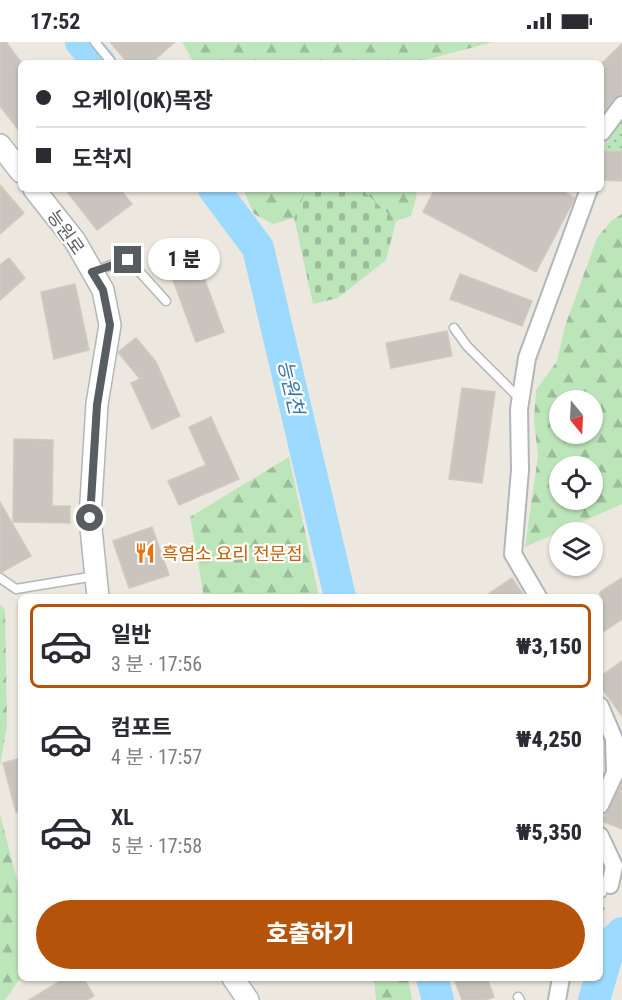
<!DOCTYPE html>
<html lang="ko">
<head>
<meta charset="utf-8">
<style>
  body { margin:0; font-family:"Roboto Condensed","Noto Sans KR",sans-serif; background:#f7f7f7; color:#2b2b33; height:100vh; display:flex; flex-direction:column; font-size:22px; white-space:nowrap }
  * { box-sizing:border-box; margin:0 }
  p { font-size:20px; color:#7c7c81 }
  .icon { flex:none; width:33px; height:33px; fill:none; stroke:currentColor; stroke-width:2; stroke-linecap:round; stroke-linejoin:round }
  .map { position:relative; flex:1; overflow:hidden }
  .panel { position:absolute; left:18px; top:552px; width:585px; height:387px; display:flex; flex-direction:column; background:#fff; border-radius:9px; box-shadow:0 2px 4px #0004 }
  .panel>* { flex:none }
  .guide { position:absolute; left:18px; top:18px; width:586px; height:132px; border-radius:9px; box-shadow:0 2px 4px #0004; display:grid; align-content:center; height:132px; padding:0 18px; background:#fff }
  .needle { width:39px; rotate:162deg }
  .tools { position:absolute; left:549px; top:348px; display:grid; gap:12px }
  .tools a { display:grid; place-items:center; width:54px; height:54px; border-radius:50%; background:#fff; box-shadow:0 2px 4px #0004; font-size:30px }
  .end { position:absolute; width:27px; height:27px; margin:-14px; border:8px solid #585d61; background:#fff; box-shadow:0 0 0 3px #fff }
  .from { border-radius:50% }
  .bubble { position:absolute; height:42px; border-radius:21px; background:#fff; box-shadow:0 2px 4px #0004; font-size:20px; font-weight:800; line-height:42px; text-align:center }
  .guide b { display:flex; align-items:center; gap:21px; height:57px; font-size:22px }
  .guide b+b { border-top:2px solid #e1e1e2 }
  .guide i { width:15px; height:15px; background:#2b2b33 }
  ul { padding:10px 0 0; list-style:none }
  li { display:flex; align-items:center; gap:18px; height:84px; margin:0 12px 9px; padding:0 6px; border:3px solid transparent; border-radius:9px }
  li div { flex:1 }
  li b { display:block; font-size:22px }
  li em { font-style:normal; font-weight:800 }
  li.on { border-color:#b45309 }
  li>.icon { width:54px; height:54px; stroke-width:1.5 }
  .primary-button { display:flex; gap:12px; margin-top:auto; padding:12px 18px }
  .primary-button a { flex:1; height:69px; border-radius:36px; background:#b45309; color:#fff; font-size:24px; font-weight:800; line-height:69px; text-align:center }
  .status { display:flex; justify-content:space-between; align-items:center; height:42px; padding:0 30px; background:#fff; direction:ltr }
  .status svg { height:16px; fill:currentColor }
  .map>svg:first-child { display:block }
  .forest { fill:url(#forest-firs); fill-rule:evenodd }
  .cemetery { fill:url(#cemetery-stones) }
  .garden { fill:url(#garden-dots) }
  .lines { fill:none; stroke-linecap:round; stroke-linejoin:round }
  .river { stroke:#9cdbff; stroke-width:32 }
  .building { fill:#c9c5be; stroke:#d1c9bd; stroke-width:1.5 }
  .service-casing { stroke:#b2b6bb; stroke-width:11 }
  .minor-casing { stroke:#b2b6bb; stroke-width:20 }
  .tertiary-casing { stroke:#b2b6bb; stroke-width:24 }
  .path { stroke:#92c79e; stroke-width:3; stroke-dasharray:6 3; stroke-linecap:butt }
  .service { stroke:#fff; stroke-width:8 }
  .minor { stroke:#fff; stroke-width:16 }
  .tertiary { stroke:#fff; stroke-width:21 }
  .route { stroke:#585d61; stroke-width:8 }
  .labels { text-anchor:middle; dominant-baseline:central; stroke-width:4.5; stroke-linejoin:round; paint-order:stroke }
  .street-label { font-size:18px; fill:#585d61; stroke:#fff }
  .food-label { font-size:18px; fill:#c56008; stroke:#fff; text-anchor:start }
  .water-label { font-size:20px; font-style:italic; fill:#3576ab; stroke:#fff }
</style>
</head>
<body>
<div class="status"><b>17:52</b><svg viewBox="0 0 49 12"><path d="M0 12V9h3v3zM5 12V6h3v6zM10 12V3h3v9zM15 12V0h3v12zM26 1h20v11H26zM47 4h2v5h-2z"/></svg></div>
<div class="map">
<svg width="622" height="958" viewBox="0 0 622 958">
  <defs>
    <pattern id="forest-firs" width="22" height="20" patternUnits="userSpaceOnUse" patternTransform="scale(1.5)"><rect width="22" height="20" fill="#bde5ba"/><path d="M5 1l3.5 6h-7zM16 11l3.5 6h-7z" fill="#9cbd9b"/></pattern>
    <pattern id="cemetery-stones" width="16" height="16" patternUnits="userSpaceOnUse" patternTransform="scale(1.5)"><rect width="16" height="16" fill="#bde5ba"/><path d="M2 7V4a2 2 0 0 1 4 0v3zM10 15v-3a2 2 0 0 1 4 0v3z" fill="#9cbd9b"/></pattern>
    <pattern id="garden-dots" width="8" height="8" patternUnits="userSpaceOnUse" patternTransform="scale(1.5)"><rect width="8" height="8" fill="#bde5ba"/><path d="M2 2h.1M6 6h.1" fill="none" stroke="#9cbd9b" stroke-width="1.8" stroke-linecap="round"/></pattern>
  </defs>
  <rect width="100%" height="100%" fill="#ece8df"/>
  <g class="forest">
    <polygon points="182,0 493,0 414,21 194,21"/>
    <polygon points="243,147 307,147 294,176 273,182 254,172"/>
    <polygon points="361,147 413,147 417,152 411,174 396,179"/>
    <path d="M 622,172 L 622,462 L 525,505 L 538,414 L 534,378 L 536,348 L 557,319 L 565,284 L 597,196 L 612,178 ZM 592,358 L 592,392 L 560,392 L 560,358 ZM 560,424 L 592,424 L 592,458 L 560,458 Z"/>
    <polygon points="289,415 319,555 204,555 190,475"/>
    <polygon points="0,563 5,568 7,682 0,724"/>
    <polygon points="0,772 21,854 21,935 5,958 0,958"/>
    <polygon points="374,936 408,936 412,958 376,958"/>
  </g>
  <polygon class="cemetery" points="307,147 361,147 396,179 386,218 338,256 313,262 294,176"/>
  <polygon class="garden" points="622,76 622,139 602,138 605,101"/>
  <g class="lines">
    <g class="river">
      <polyline points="81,0 100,21"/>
      <polyline points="214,147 258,206 340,555"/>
      <polyline points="432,936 438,958"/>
      <polyline points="594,958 610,903 622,891"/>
    </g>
  </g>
  <g class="building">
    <polygon points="0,0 6,0 21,20 21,91 0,64"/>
    <polygon points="110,0 175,0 151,21 128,21"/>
    <polygon points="622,2 622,53 614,56 602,73 602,21"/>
    <polygon points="604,109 622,110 622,139 602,138"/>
    <polygon points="0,143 24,171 0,192"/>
    <polygon points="65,147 120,147 132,162 97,188"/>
    <polygon points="435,147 559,147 575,156 536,230 423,170"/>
    <polygon points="195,211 224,290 196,300 167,222"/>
    <polygon points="9,216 25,236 0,258 0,223"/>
    <polygon points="460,232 532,259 522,284 450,257"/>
    <polygon points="75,242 89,308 54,317 41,250"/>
    <polygon points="447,289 452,314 391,326 386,301"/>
    <polygon points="136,296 156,320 180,374 152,387 131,341 140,337 118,310"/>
    <polygon points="462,346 495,350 482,441 449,437"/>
    <polygon points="211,375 239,437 179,463 168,439 206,423 189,385"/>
    <polygon points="14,397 53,398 52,464 70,464 70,481 13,480"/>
    <polygon points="0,460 31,514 2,530 0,530"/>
    <polygon points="152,485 169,533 129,546 113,499"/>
    <polygon points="512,536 525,555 484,555"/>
    <polygon points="622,536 622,577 600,592 600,550"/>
    <polygon points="622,619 622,674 600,644 600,635"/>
    <polygon points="21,716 21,770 16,770 3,721"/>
    <polygon points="622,741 622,787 602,779"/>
    <polygon points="65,936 83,936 94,954 87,958 29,958"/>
    <polygon points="454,936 487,936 494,955 486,958 462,958"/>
  </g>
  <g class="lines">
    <g class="service-casing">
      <g id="service">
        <polyline points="95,0 112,21"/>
        <polyline points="92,230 128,217 166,259"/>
        <polyline points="454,286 467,304 520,357"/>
        <polyline points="0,536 16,547 95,534"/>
        <polyline points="600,847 602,851"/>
        <polyline points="518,955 520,958"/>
      </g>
    </g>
    <g class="minor-casing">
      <g id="minor">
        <polyline points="602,90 622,63"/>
        <polyline points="538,555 513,512 520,428 519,367 527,316 589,147"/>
        <polyline points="600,664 614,697 615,731 600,763"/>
        <polyline points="600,794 614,824 610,843"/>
        <polyline points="557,958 561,936"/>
      </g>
    </g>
    <g class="tertiary-casing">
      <g id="tertiary">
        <polyline points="0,103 21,130"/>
        <polyline points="34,147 75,199 103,248 110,283 97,362 90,476 98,555"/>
        <polyline points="233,936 248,958"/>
      </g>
    </g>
    <polyline class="path" points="600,870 605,864"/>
    <use href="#service" class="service"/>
    <use href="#minor" class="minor"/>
    <use href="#tertiary" class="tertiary"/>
  </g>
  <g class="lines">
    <polyline class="route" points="90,476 97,363 110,283 103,248 92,230 128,218"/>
  </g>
  <defs>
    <g id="restaurant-bare" transform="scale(1.62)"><path d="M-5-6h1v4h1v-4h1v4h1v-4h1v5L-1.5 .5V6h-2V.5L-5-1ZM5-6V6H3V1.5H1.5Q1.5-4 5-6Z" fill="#e8710a" stroke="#fff" stroke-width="2.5" paint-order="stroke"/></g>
  </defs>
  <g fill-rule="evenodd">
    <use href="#restaurant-bare" x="145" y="511"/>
  </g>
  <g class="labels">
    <g class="street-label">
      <text transform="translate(66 190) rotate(55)">능원로</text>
    </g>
    <g class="food-label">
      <text x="162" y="511">흑염소 요리 전문점</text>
    </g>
    <g class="water-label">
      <text transform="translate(291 345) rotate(77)">능원천</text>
    </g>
  </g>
</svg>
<div class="tools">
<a><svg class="needle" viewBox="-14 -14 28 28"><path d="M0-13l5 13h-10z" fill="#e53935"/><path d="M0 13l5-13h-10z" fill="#7c7c81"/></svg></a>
<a><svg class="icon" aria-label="locate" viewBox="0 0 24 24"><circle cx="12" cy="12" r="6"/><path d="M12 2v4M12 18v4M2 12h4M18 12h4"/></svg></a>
<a><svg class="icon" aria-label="layers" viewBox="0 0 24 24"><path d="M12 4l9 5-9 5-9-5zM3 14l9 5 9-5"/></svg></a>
</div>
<i class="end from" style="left:90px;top:476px"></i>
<i class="end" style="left:128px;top:218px"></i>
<div class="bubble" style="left:148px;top:196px;width:72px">1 분</div>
<div class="guide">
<b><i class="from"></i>오케이(OK)목장</b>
<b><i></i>도착지</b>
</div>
<section class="panel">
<ul>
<li class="on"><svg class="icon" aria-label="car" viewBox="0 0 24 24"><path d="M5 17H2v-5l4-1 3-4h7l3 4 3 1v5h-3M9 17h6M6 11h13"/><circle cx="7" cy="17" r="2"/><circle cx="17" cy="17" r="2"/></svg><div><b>일반</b><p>3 분 · 17:56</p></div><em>₩3,150</em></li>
<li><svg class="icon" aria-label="car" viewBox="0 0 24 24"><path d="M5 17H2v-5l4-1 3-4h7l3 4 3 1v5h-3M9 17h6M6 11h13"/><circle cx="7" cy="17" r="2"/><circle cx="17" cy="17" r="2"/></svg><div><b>컴포트</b><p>4 분 · 17:57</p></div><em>₩4,250</em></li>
<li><svg class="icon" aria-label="car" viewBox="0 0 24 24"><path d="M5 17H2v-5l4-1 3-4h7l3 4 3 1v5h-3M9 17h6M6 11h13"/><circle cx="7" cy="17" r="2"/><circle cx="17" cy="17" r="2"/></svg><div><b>XL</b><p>5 분 · 17:58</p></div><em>₩5,350</em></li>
</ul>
<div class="primary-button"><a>호출하기</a></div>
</section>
</div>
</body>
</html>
